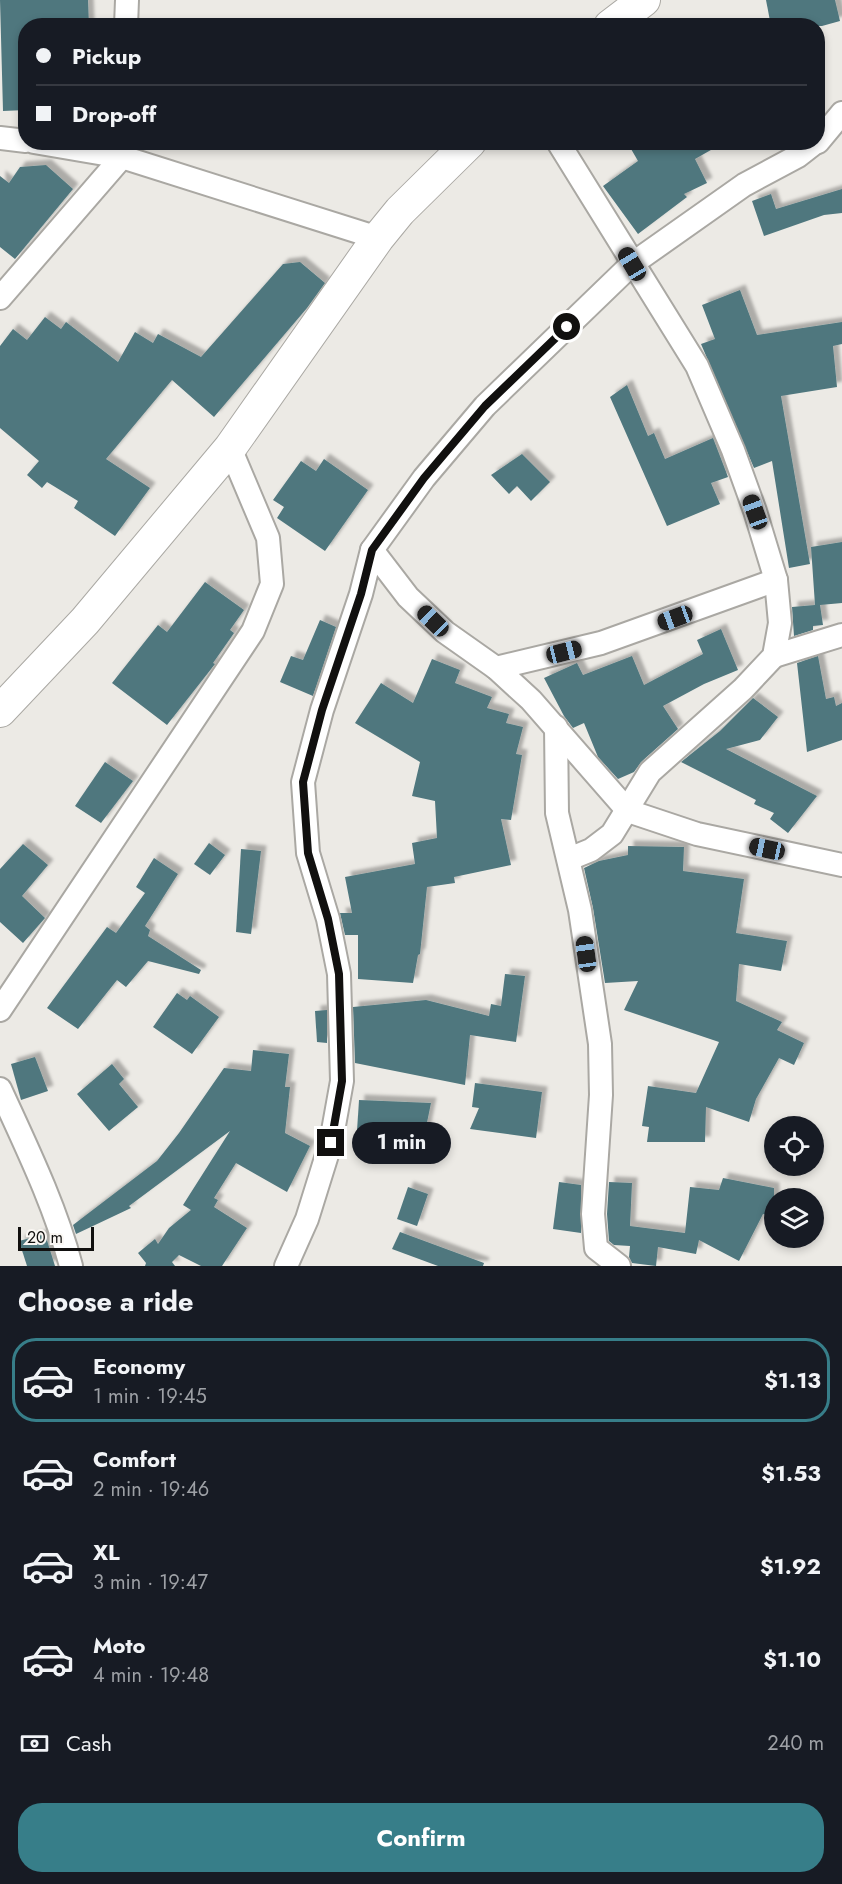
<!DOCTYPE html>
<html lang="en">
<head>
<meta charset="utf-8">
<style>
  body { margin:0; font-family:Jost,sans-serif; background:#242831; color:#f1f3f6; height:100vh; display:flex; flex-direction:column; font-size:22px; white-space:nowrap }
  * { box-sizing:border-box; margin:0 }
  p { font-size:20px; color:#9ea1a6 }
  .icon { flex:none; width:33px; height:33px; fill:none; stroke:currentColor; stroke-width:2; stroke-linecap:round; stroke-linejoin:round }
  .map { position:relative; height:1266px; overflow:hidden }
  .panel { display:flex; flex-direction:column; background:#171b24; flex:1 }
  .panel>* { flex:none }
  .guide { position:absolute; left:18px; top:18px; width:807px; height:132px; border-radius:24px; box-shadow:0 3px 9px #0003; display:grid; align-content:center; height:132px; padding:0 18px; background:#171b24 }
  .fabs { position:absolute; left:764px; top:1116px; display:grid; gap:12px }
  .fabs a { display:grid; place-items:center; width:60px; height:60px; border-radius:50%; background:#171b24; box-shadow:0 3px 9px #0003; font-size:30px }
  .scale { position:absolute; left:18px; bottom:15px; width:76px; box-sizing:border-box; padding-left:6px; border:3px solid #11100f; border-top:0; font-size:16px; line-height:21px; white-space:nowrap; color:#11100f; -webkit-text-stroke:4px #faf7f3; paint-order:stroke }
  .end { position:absolute; width:27px; height:27px; margin:-14px; border:8px solid #11100f; background:#fff; box-shadow:0 0 0 3px #fff }
  .from { border-radius:50% }
  .bubble { position:absolute; height:42px; border-radius:21px; background:#171b24; box-shadow:0 3px 9px #0003; font-size:20px; font-weight:700; line-height:42px; text-align:center }
  .car { position:absolute; width:18px; height:36px; margin:-18px -9px; border-radius:8px; box-shadow:0 0 4px 2px #0007; background:linear-gradient(#222 24%,#8ab4d8 0 40%,#222 0 76%,#8ab4d8 0 86%,#222 0) }
  .guide b { display:flex; align-items:center; gap:21px; height:57px; font-size:22px }
  .guide b+b { border-top:2px solid #363941 }
  .guide i { width:15px; height:15px; background:#f1f3f6 }
  ul { padding:0; list-style:none }
  li { display:flex; align-items:center; gap:18px; height:84px; margin:0 12px 9px; padding:0 6px; border:3px solid transparent; border-radius:24px }
  li div { flex:1 }
  li b { display:block; font-size:22px }
  li em { font-style:normal; font-weight:700 }
  li.on { border-color:#377e89 }
  li>.icon { width:54px; height:54px; stroke-width:1.5 }
  h2 { padding:0 18px; font-size:27px; line-height:72px }
  .pay { display:flex; align-items:center; gap:15px; height:66px; padding:0 18px; font-size:22px }
  .pay p { margin-inline-start:auto }
  .cta { display:flex; gap:12px; margin-top:auto; padding:12px 18px }
  .cta a { flex:1; height:69px; border-radius:24px; background:#377e89; color:#fff; font-size:24px; font-weight:700; line-height:69px; text-align:center }
  .map>svg:first-child { display:block }
  .building { fill:#4f777e; filter:url(#shadow) }
  .lines { fill:none; stroke-linecap:round; stroke-linejoin:round }
  .street-casing { stroke:#aaa8a3; stroke-width:26 }
  .secondary-casing { stroke:#aaa8a3; stroke-width:34 }
  .street { stroke:#fff; stroke-width:22 }
  .secondary { stroke:#fff; stroke-width:32 }
  .route { stroke:#11100f; stroke-width:8 }
</style>
</head>
<body>
<div class="map">
<svg width="842" height="1266" viewBox="0 0 842 1266">
  <defs>
    <filter id="shadow"><feDropShadow dx="5.5" dy="-5.5" stdDeviation="1.5" flood-color="#0004"/></filter>
  </defs>
  <rect width="100%" height="100%" fill="#eceae5"/>
  <g class="building">
    <polygon points="0,0 88,0 89,26 26,26 26,110 3,111"/>
    <polygon points="766,0 835,0 840,21 822,26 771,26"/>
    <polygon points="627,142 725,142 695,159 707,183 684,194 687,197 638,234 603,186 638,161"/>
    <polygon points="46,165 73,189 15,259 0,247 0,176 9,183 20,167"/>
    <polygon points="842,189 842,213 824,215 764,236 752,201 771,194 776,209"/>
    <polygon points="300,262 325,283 307,308 214,417 172,380 106,459 150,488 115,536 74,508 78,501 47,482 42,488 27,475 39,461 0,428 0,346 13,329 27,340 45,317 61,329 66,322 118,362 135,332 153,343 158,334 201,357 283,264"/>
    <polygon points="740,290 757,335 842,322 842,344 833,346 837,387 781,396 810,564 789,568 772,461 754,468 701,344 715,339 702,305"/>
    <polygon points="627,385 648,436 654,433 665,459 713,438 728,477 711,483 720,504 667,526 610,397"/>
    <polygon points="522,454 550,482 531,501 517,486 509,494 491,475"/>
    <polygon points="324,459 368,490 325,551 277,518 284,507 273,500 301,461 316,471"/>
    <polygon points="842,542 842,603 820,605 823,625 813,626 813,630 794,636 792,607 815,605 811,547"/>
    <polygon points="205,582 244,610 230,630 234,633 213,663 215,664 167,725 112,683 158,625 167,632"/>
    <polygon points="320,620 336,627 313,696 280,682 291,656 303,660"/>
    <polygon points="721,629 738,670 704,684 663,706 678,729 641,762 634,772 618,779 598,757 584,723 573,728 564,716 544,678 577,663 583,675 632,656 644,685 703,654 697,640"/>
    <polygon points="818,656 826,699 834,697 836,706 842,703 842,740 807,752 797,663"/>
    <polygon points="432,659 460,670 455,683 492,697 487,708 509,714 506,723 523,727 516,754 522,755 511,820 501,819 511,865 454,877 455,883 427,887 420,954 418,955 413,983 358,979 358,935 345,935 340,913 352,913 345,877 415,864 412,843 437,838 435,801 412,796 420,762 355,723 381,683 413,703"/>
    <polygon points="753,698 778,717 760,740 726,749 817,796 788,833 770,819 774,813 754,804 756,800 681,762 720,731"/>
    <polygon points="105,762 133,781 101,823 75,806"/>
    <polygon points="209,843 225,855 210,875 194,864"/>
    <polygon points="23,844 48,865 22,896 45,918 23,943 0,922 0,869"/>
    <polygon points="628,846 684,847 683,871 744,879 736,933 787,941 781,971 739,964 736,1001 782,1022 777,1030 804,1043 794,1065 779,1058 756,1099 749,1122 706,1107 705,1142 647,1142 649,1127 642,1126 648,1086 696,1093 719,1042 624,1010 638,981 605,983 593,908 584,868 599,861 628,855"/>
    <polygon points="241,849 261,851 251,934 236,932"/>
    <polygon points="154,858 178,874 145,926 150,930 148,936 201,970 199,974 148,961 126,987 117,980 78,1029 47,1008 107,927 116,933 145,893 136,887"/>
    <polygon points="505,974 525,976 516,1042 470,1035 465,1085 355,1063 353,1007 426,1000 489,1016 491,1004 501,1006"/>
    <polygon points="177,993 187,1000 190,996 219,1017 192,1054 153,1027"/>
    <polygon points="327,1010 327,1043 317,1042 315,1011"/>
    <polygon points="253,1050 289,1054 285,1087 290,1087 285,1133 310,1146 287,1192 236,1163 214,1198 218,1200 214,1207 247,1228 222,1266 201,1266 179,1255 172,1262 175,1266 145,1266 146,1263 138,1253 155,1239 158,1244 169,1228 191,1210 183,1205 230,1131 129,1206 131,1208 76,1234 73,1225 157,1161 179,1133 224,1068 251,1071"/>
    <polygon points="35,1057 48,1091 21,1100 11,1064"/>
    <polygon points="112,1064 124,1079 119,1084 138,1107 109,1131 77,1094"/>
    <polygon points="475,1083 542,1092 536,1138 470,1129 479,1108 472,1107"/>
    <polygon points="359,1100 431,1103 423,1142 357,1131"/>
    <polygon points="723,1178 774,1188 774,1216 763,1214 739,1261 699,1240 696,1254 658,1247 656,1266 632,1263 629,1257 630,1246 614,1245 609,1241 607,1214 609,1182 632,1183 630,1226 685,1233 690,1187 719,1190"/>
    <polygon points="559,1182 581,1185 581,1233 553,1229"/>
    <polygon points="408,1187 428,1194 417,1226 397,1219"/>
    <polygon points="400,1232 484,1263 483,1266 438,1266 392,1249"/>
    <polygon points="45,1234 55,1266 27,1266 19,1241"/>
  </g>
  <g class="lines">
    <g class="street-casing">
      <g id="street">
        <polyline points="126,26 127,0"/>
        <polyline points="0,138 26,141"/>
        <polyline points="34,142 122,157 378,238"/>
        <polyline points="558,142 697,366 733,450 755,511 776,580 780,623 774,656 743,689 650,772 612,834 591,850 569,859"/>
        <polyline points="818,142 842,113"/>
        <polyline points="0,298 122,157 123,144"/>
        <polyline points="372,550 408,597 445,632 496,668 531,700 628,811 697,834 842,865"/>
        <polyline points="774,656 842,635"/>
        <polyline points="496,668 601,643 776,580"/>
        <polyline points="556,727 557,813 580,910 600,1044 601,1095 593,1214 596,1248 619,1266"/>
        <polyline points="0,1010 253,631 272,584 268,538 230,448"/>
        <path d="M 0,1089 C 26,1146 55,1205 71,1266"/>
        <polyline points="286,1266 307,1219 331,1142 342,1081 339,974 328,919 308,853 303,782 322,710 361,594 372,550 424,478 485,406 632,264 744,185 798,156 816,142"/>
      </g>
    </g>
    <g class="secondary-casing">
      <g id="secondary">
        <polyline points="610,26 644,0"/>
        <polyline points="0,711 85,621 230,448 378,238 400,211 470,142"/>
      </g>
    </g>
    <use href="#street" class="street"/>
    <use href="#secondary" class="secondary"/>
  </g>
  <g class="lines">
    <polyline class="route" points="331,1143 342,1081 339,974 328,919 308,853 303,782 322,710 361,594 372,550 424,478 485,406 567,327"/>
  </g>
</svg>
<div class="fabs">
<a><svg class="icon" aria-label="locate" viewBox="0 0 24 24"><circle cx="12" cy="12" r="6"/><path d="M12 2v4M12 18v4M2 12h4M18 12h4"/></svg></a>
<a><svg class="icon" aria-label="layers" viewBox="0 0 24 24"><path d="M12 4l9 5-9 5-9-5zM3 14l9 5 9-5"/></svg></a>
</div>
<div class="scale">20 m</div>
<i class="end from" style="left:567px;top:327px"></i>
<i class="end" style="left:331px;top:1143px"></i>
<div class="bubble" style="left:352px;top:1122px;width:99px">1 min</div>
<i class="car" style="left:632px;top:264px;rotate:329deg"></i>
<i class="car" style="left:755px;top:512px;rotate:340deg"></i>
<i class="car" style="left:675px;top:618px;rotate:250deg"></i>
<i class="car" style="left:433px;top:621px;rotate:314deg"></i>
<i class="car" style="left:564px;top:652px;rotate:76deg"></i>
<i class="car" style="left:767px;top:849px;rotate:282deg"></i>
<i class="car" style="left:586px;top:954px;rotate:352deg"></i>
<div class="guide">
<b><i class="from"></i>Pickup</b>
<b><i></i>Drop-off</b>
</div>
</div>
<section class="panel">
<h2>Choose a ride</h2>
<ul>
<li class="on"><svg class="icon" aria-label="car" viewBox="0 0 24 24"><path d="M5 17H2v-5l4-1 3-4h7l3 4 3 1v5h-3M9 17h6M6 11h13"/><circle cx="7" cy="17" r="2"/><circle cx="17" cy="17" r="2"/></svg><div><b>Economy</b><p>1 min · 19:45</p></div><em>$1.13</em></li>
<li><svg class="icon" aria-label="car" viewBox="0 0 24 24"><path d="M5 17H2v-5l4-1 3-4h7l3 4 3 1v5h-3M9 17h6M6 11h13"/><circle cx="7" cy="17" r="2"/><circle cx="17" cy="17" r="2"/></svg><div><b>Comfort</b><p>2 min · 19:46</p></div><em>$1.53</em></li>
<li><svg class="icon" aria-label="car" viewBox="0 0 24 24"><path d="M5 17H2v-5l4-1 3-4h7l3 4 3 1v5h-3M9 17h6M6 11h13"/><circle cx="7" cy="17" r="2"/><circle cx="17" cy="17" r="2"/></svg><div><b>XL</b><p>3 min · 19:47</p></div><em>$1.92</em></li>
<li><svg class="icon" aria-label="car" viewBox="0 0 24 24"><path d="M5 17H2v-5l4-1 3-4h7l3 4 3 1v5h-3M9 17h6M6 11h13"/><circle cx="7" cy="17" r="2"/><circle cx="17" cy="17" r="2"/></svg><div><b>Moto</b><p>4 min · 19:48</p></div><em>$1.10</em></li>
</ul>
<div class="pay"><svg class="icon" aria-label="cash" viewBox="0 0 24 24"><path d="M3 7h18v10H3z"/><circle cx="12" cy="12" r="2"/></svg>Cash<p>240 m</p></div>
<div class="cta"><a>Confirm</a></div>
</section>
</body>
</html>
